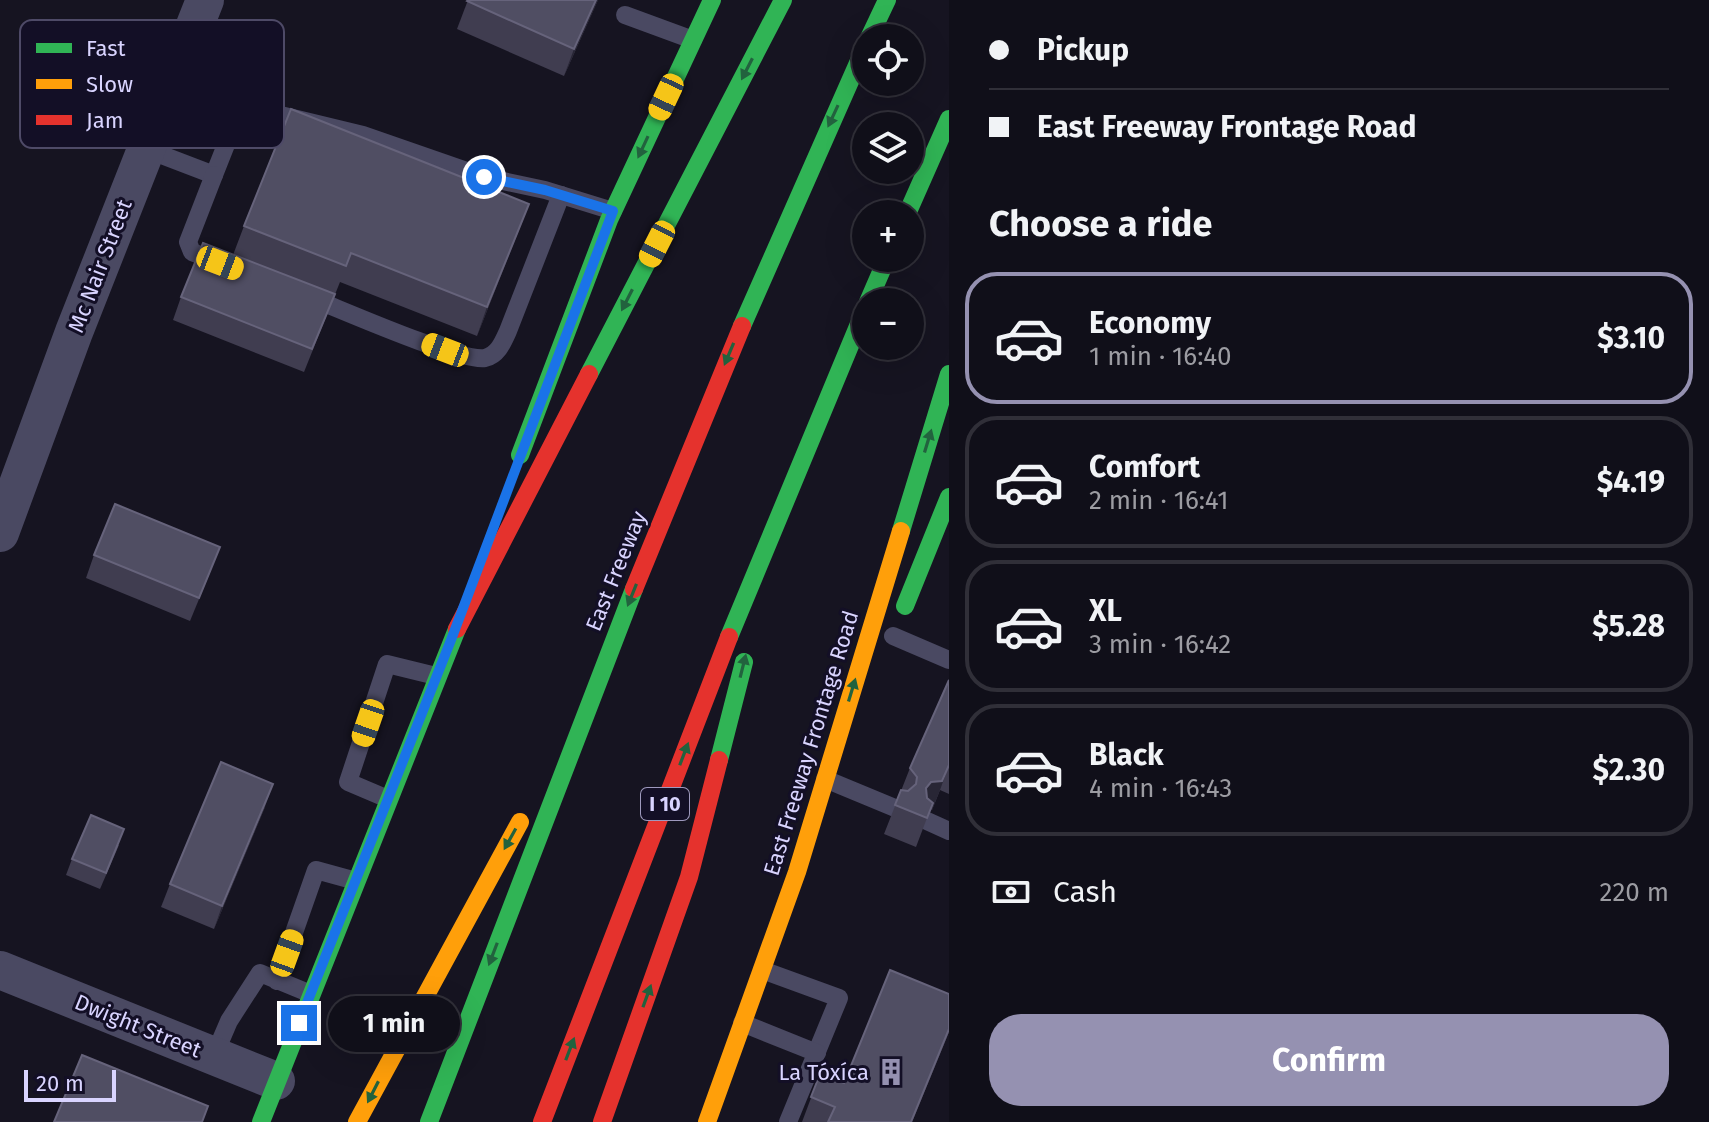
<!DOCTYPE html>
<html lang="en">
<head>
<meta charset="utf-8">
<style>
  body { margin:0; font-family:"Fira Sans",sans-serif; background:#1e1d26; color:#f1f3f6; height:100vh; display:flex; flex-direction:column; font-size:30px; white-space:nowrap }
  * { box-sizing:border-box; margin:0 }
  p { font-size:26px; color:#9c9ca2 }
  .icon { flex:none; width:44px; height:44px; fill:none; stroke:currentColor; stroke-width:2; stroke-linecap:round; stroke-linejoin:round }
  .map { position:relative; flex:1; overflow:hidden }
  .drawer { display:flex; flex-direction:column; background:#100f19; width:760px }
  .drawer>* { flex:none }
  .top-card { display:grid; align-content:center; height:176px; padding:0 40px; background:#100f19 }
  .tools { position:absolute; left:852px; top:24px; display:grid; gap:16px }
  .tools a { display:grid; place-items:center; width:72px; height:72px; border-radius:50%; background:#100f19; box-shadow:0 8px 32px #0002,0 0 0 2px #302f38; font-size:40px }
  .scale { position:absolute; left:24px; bottom:20px; width:92px; box-sizing:border-box; padding-left:8px; border:4px solid #d9d4ff; border-top:0; font-size:22px; line-height:28px; white-space:nowrap; color:#d9d4ff; -webkit-text-stroke:6px #130f26; paint-order:stroke }
  .end { position:absolute; width:36px; height:36px; margin:-18px; border:10px solid #1a73e8; background:#fff; box-shadow:0 0 0 4px #fff }
  .from { border-radius:50% }
  .bubble { position:absolute; height:56px; border-radius:28px; background:#100f19; box-shadow:0 8px 32px #0002,0 0 0 2px #302f38; font-size:26px; font-weight:700; line-height:56px; text-align:center }
  .car { position:absolute; width:24px; height:48px; margin:-24px -12px; border-radius:10px; box-shadow:0 0 6px 2px #0007; background:linear-gradient(#f5c518 24%,#345 0 40%,#f5c518 0 76%,#345 0 86%,#f5c518 0) }
  .top-card b { display:flex; align-items:center; gap:28px; height:76px; font-size:30px }
  .top-card b+b { border-top:2px solid #302f38 }
  .top-card i { width:20px; height:20px; background:#f1f3f6 }
  ul { padding:0; list-style:none }
  li { display:flex; align-items:center; gap:24px; height:132px; margin:0 16px 12px; padding:0 24px; border:4px solid #302f38; border-radius:32px }
  li div { flex:1 }
  li b { display:block; font-size:30px }
  li em { font-style:normal; font-weight:700 }
  li.current { border-color:#9591b1 }
  li>.icon { width:72px; height:72px; stroke-width:1.5 }
  h2 { padding:0 40px; font-size:36px; line-height:96px }
  .pay { display:flex; align-items:center; gap:20px; height:88px; padding:0 40px; font-size:30px }
  .pay p { margin-inline-start:auto }
  .action { display:flex; gap:16px; margin-top:auto; padding:16px 40px }
  .action a { flex:1; height:92px; border-radius:32px; background:#9591b1; color:#fff; font-size:32px; font-weight:700; line-height:92px; text-align:center }
  main { display:flex; flex:1; min-height:0 }
  .map>svg:first-child { display:block }
  .lines { fill:none; stroke-linecap:round; stroke-linejoin:round }
  .lane { stroke:#4a4962; stroke-width:18 }
  .street { stroke:#4a4962; stroke-width:38 }
  .fast { stroke:#30b455; stroke-width:18 }
  .slow { stroke:#ff9f0a; stroke-width:18 }
  .jam { stroke:#e5322d; stroke-width:18 }
  .wall { fill:#403d50 }
  .shaded-wall { fill:#282635 }
  .building { fill:#504e63; stroke:#66637b; stroke-width:2 }
  .oneway { fill:#22623e }
  .route { stroke:#1a73e8; stroke-width:10 }
  .labels { text-anchor:middle; dominant-baseline:central; stroke-width:6; stroke-linejoin:round; paint-order:stroke }
  .shield { fill:#130f26; stroke:#9e99be; stroke-width:2 }
  .shield-label { font-size:20px; font-weight:bold; fill:#d9d4ff }
  .street-label { font-size:22px; fill:#d9d4ff; stroke:#130f26 }
  .poi-label { font-size:22px; fill:#d9d4ff; stroke:#130f26; text-anchor:end }
  .key { fill:#130f26; stroke:#4e4a67; stroke-width:2 }
  .key-label { font-size:22px; fill:#d9d4ff }
</style>
</head>
<body>
<main>
<div class="map">
<svg width="949" height="1122" viewBox="0 0 949 1122">
  <rect width="100%" height="100%" fill="#161421"/>
  <g class="lines">
    <g class="lane">
      <polyline points="625,15 693,40"/>
      <polyline points="146,149 214,175 239,112 268,112 363,135 484,177 545,190 613,211"/>
      <polyline points="214,175 188,242 192,252 218,262"/>
      <path d="M 309,297 C 340,309 459,362 485,358 C 498,355 503,342 508,331 L 561,195"/>
      <polyline points="893,636 949,660"/>
      <polyline points="825,779 895,808"/>
      <polyline points="388,799 348,782 387,664 436,676"/>
      <polyline points="927,821 949,831"/>
      <polyline points="762,970 839,998 788,1122"/>
      <polyline points="277,981 316,870 356,881"/>
      <polyline points="742,1023 817,1053"/>
      <polyline points="214,1056 229,1021 260,973 311,994"/>
    </g>
    <g class="street">
      <polyline points="0,533 74,332 205,0"/>
      <polyline points="0,970 276,1081"/>
    </g>
    <g class="fast">
      <polyline points="869,38 887,0"/>
      <polyline points="907,214 949,119"/>
      <polyline points="868,302 887,258"/>
      <polyline points="742,326 866,45"/>
      <polyline points="589,374 783,0"/>
      <polyline points="520,455 609,220 712,0"/>
      <polyline points="901,531 949,374"/>
      <polyline points="905,606 949,497"/>
      <polyline points="729,637 866,307"/>
      <polyline points="719,760 744,662"/>
      <polyline points="261,1122 457,629"/>
      <polyline points="429,1122 634,589"/>
    </g>
    <g class="slow">
      <polyline points="357,1122 520,822"/>
      <polyline points="707,1122 797,872 901,531"/>
    </g>
    <g class="jam">
      <polyline points="634,589 742,326"/>
      <polyline points="457,629 589,374"/>
      <polyline points="542,1122 729,637"/>
      <polyline points="602,1122 689,877 719,760"/>
    </g>
  </g>
  <g class="wall">
    <polygon points="468,0 598,0 564,76 457,29"/>
    <polygon points="529,204 477,336 340,282 304,372 173,320 181,297 233,255 244,226"/>
    <polygon points="94,555 211,570 190,621 86,578"/>
    <polygon points="949,680 949,794 940,790 932,810 930,810 916,847 884,834 910,768"/>
    <polygon points="265,807 214,929 161,907 170,884"/>
    <polygon points="119,845 100,889 66,875 72,859"/>
    <polygon points="949,994 949,1032 912,1122 802,1122 820,1074 844,1083"/>
  </g>
  <g class="shaded-wall">
    <polygon points="596,0 598,0 564,76 574,49"/>
    <polygon points="529,204 518,233 477,336 487,307"/>
    <polygon points="949,765 940,790 932,810 930,810 916,847 930,810 921,811 926,788"/>
    <polygon points="273,784 265,807 214,929 222,906"/>
    <polygon points="949,1029 949,1032 912,1122 911,1122"/>
  </g>
  <g class="building">
    <polygon points="468,0 596,0 574,49 467,1"/>
    <polygon points="291,109 529,204 487,307 351,253 346,266 244,226"/>
    <polygon points="203,243 335,294 312,349 181,297"/>
    <polygon points="115,504 220,547 199,598 94,555"/>
    <polygon points="949,680 949,765 942,781 931,782 926,788 927,798 933,803 927,818 895,805 901,790 908,791 916,784 917,777 910,768"/>
    <polygon points="221,762 273,784 222,906 170,884"/>
    <polygon points="91,815 124,829 106,873 72,859"/>
    <polygon points="890,970 949,994 949,1029 911,1122 828,1122 835,1107 811,1097 820,1074 844,1083"/>
    <polygon points="82,1055 208,1106 202,1122 54,1122"/>
  </g>
  <defs><path id="oneway-solid" d="M-6-.8H1V-3.2L6.5 0L1 3.2V.8H-6Z" transform="scale(2)"/></defs>
  <g class="oneway">
    <use href="#oneway-solid" transform="translate(747 69) rotate(117)"/>
    <use href="#oneway-solid" transform="translate(833 116) rotate(115)"/>
    <use href="#oneway-solid" transform="translate(643 147) rotate(115)"/>
    <use href="#oneway-solid" transform="translate(627 300) rotate(117)"/>
    <use href="#oneway-solid" transform="translate(729 354) rotate(113)"/>
    <use href="#oneway-solid" transform="translate(928 441) rotate(-73)"/>
    <use href="#oneway-solid" transform="translate(632 595) rotate(112)"/>
    <use href="#oneway-solid" transform="translate(743 666) rotate(-76)"/>
    <use href="#oneway-solid" transform="translate(852 690) rotate(-73)"/>
    <use href="#oneway-solid" transform="translate(684 754) rotate(-69)"/>
    <use href="#oneway-solid" transform="translate(510 839) rotate(119)"/>
    <use href="#oneway-solid" transform="translate(493 954) rotate(111)"/>
    <use href="#oneway-solid" transform="translate(647 996) rotate(-70)"/>
    <use href="#oneway-solid" transform="translate(570 1049) rotate(-69)"/>
    <use href="#oneway-solid" transform="translate(373 1092) rotate(117)"/>
  </g>
  <g class="lines">
    <polyline class="route" points="299,1023 451,640 613,211 545,190 484,177"/>
  </g>
  <defs>
    <g id="building-bare" transform="scale(2.16)"><path d="M-4-6H4V6H1V3H-1V6H-4ZM-2.5-4.3h1.7v1.8h-1.7ZM.8-4.3h1.7v1.8H.8ZM-2.5-1h1.7V.8h-1.7ZM.8-1h1.7V.8H.8Z" fill="#9591b1" stroke="#130f26" stroke-width="2.5" paint-order="stroke"/></g>
  </defs>
  <g fill-rule="evenodd">
    <use href="#building-bare" x="891" y="1072"/>
  </g>
  <g class="labels">
    <rect class="shield" x="641" y="788" width="48" height="32" rx="6"/>
    <g class="shield-label">
      <text x="665" y="804">I 10</text>
    </g>
    <g class="street-label">
      <text transform="translate(100 266) rotate(-69)">Mc Nair Street</text>
      <text transform="translate(616 571) rotate(-68)">East Freeway</text>
      <text transform="translate(811 743) rotate(-73)">East Freeway Frontage Road</text>
      <text transform="translate(138 1026) rotate(22)">Dwight Street</text>
    </g>
    <g class="poi-label">
      <text x="869" y="1072">La Tóxíca</text>
    </g>
  </g>
  <rect x="20" y="20" width="264" height="128" rx="12" class="key"/>
  <rect x="36" y="43" width="36" height="10" fill="#30b455"/>
  <rect x="36" y="79" width="36" height="10" fill="#ff9f0a"/>
  <rect x="36" y="115" width="36" height="10" fill="#e5322d"/>
  <g class="key-label">
    <text x="86" y="56">Fast</text>
    <text x="86" y="92">Slow</text>
    <text x="86" y="128">Jam</text>
  </g>
</svg>
<div class="tools">
<a><svg class="icon" aria-label="locate" viewBox="0 0 24 24"><circle cx="12" cy="12" r="6"/><path d="M12 2v4M12 18v4M2 12h4M18 12h4"/></svg></a>
<a><svg class="icon" aria-label="layers" viewBox="0 0 24 24"><path d="M12 4l9 5-9 5-9-5zM3 14l9 5 9-5"/></svg></a>
<a>+</a>
<a>−</a>
</div>
<div class="scale">20 m</div>
<i class="end from" style="left:484px;top:177px"></i>
<i class="end" style="left:299px;top:1023px"></i>
<div class="bubble" style="left:328px;top:996px;width:132px">1 min</div>
<i class="car" style="left:666px;top:97px;rotate:205deg"></i>
<i class="car" style="left:657px;top:244px;rotate:207deg"></i>
<i class="car" style="left:220px;top:263px;rotate:111deg"></i>
<i class="car" style="left:445px;top:350px;rotate:291deg"></i>
<i class="car" style="left:368px;top:723px;rotate:199deg"></i>
<i class="car" style="left:287px;top:953px;rotate:20deg"></i>
</div>
<section class="drawer">
<div class="top-card">
<b><i class="from"></i>Pickup</b>
<b><i></i>East Freeway Frontage Road</b>
</div>
<h2>Choose a ride</h2>
<ul>
<li class="current"><svg class="icon" aria-label="car" viewBox="0 0 24 24"><path d="M5 17H2v-5l4-1 3-4h7l3 4 3 1v5h-3M9 17h6M6 11h13"/><circle cx="7" cy="17" r="2"/><circle cx="17" cy="17" r="2"/></svg><div><b>Economy</b><p>1 min · 16:40</p></div><em>$3.10</em></li>
<li><svg class="icon" aria-label="car" viewBox="0 0 24 24"><path d="M5 17H2v-5l4-1 3-4h7l3 4 3 1v5h-3M9 17h6M6 11h13"/><circle cx="7" cy="17" r="2"/><circle cx="17" cy="17" r="2"/></svg><div><b>Comfort</b><p>2 min · 16:41</p></div><em>$4.19</em></li>
<li><svg class="icon" aria-label="car" viewBox="0 0 24 24"><path d="M5 17H2v-5l4-1 3-4h7l3 4 3 1v5h-3M9 17h6M6 11h13"/><circle cx="7" cy="17" r="2"/><circle cx="17" cy="17" r="2"/></svg><div><b>XL</b><p>3 min · 16:42</p></div><em>$5.28</em></li>
<li><svg class="icon" aria-label="car" viewBox="0 0 24 24"><path d="M5 17H2v-5l4-1 3-4h7l3 4 3 1v5h-3M9 17h6M6 11h13"/><circle cx="7" cy="17" r="2"/><circle cx="17" cy="17" r="2"/></svg><div><b>Black</b><p>4 min · 16:43</p></div><em>$2.30</em></li>
</ul>
<div class="pay"><svg class="icon" aria-label="cash" viewBox="0 0 24 24"><path d="M3 7h18v10H3z"/><circle cx="12" cy="12" r="2"/></svg>Cash<p>220 m</p></div>
<div class="action"><a>Confirm</a></div>
</section>
</main>
</body>
</html>
